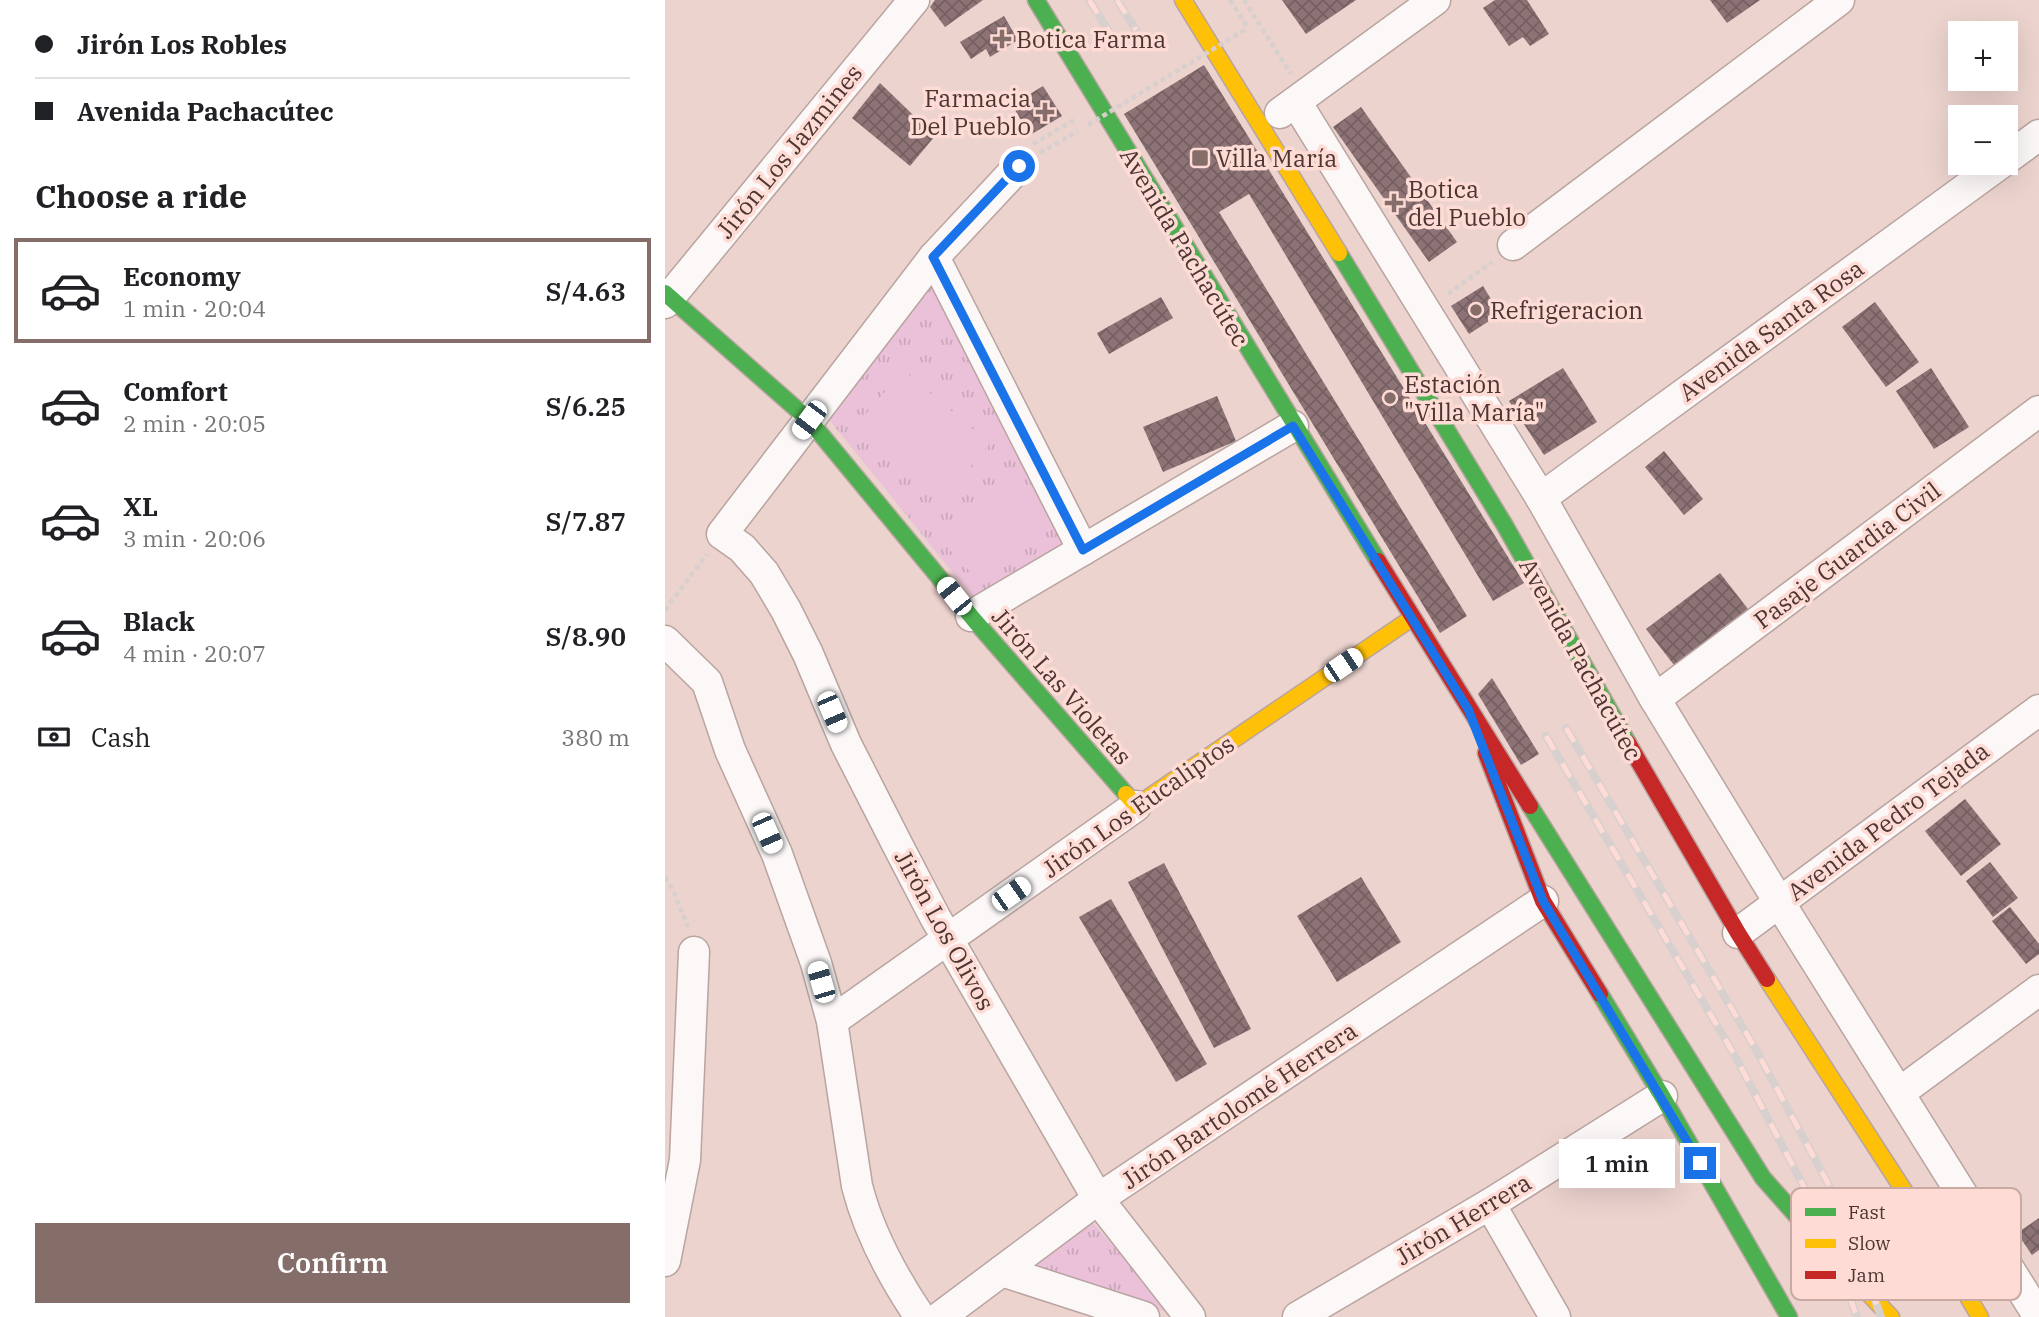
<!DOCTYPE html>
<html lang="en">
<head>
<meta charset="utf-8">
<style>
  body { margin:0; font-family:"IBM Plex Serif",serif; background:#f2f2f2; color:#202124; height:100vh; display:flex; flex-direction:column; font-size:26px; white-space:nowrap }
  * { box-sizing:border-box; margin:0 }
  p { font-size:23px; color:#757577 }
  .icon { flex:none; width:38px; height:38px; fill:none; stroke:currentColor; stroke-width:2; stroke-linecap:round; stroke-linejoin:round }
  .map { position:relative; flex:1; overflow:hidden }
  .panel { display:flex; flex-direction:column; background:#fff; width:665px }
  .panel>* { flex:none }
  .banner { display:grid; align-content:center; height:154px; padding:0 35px; background:#fff }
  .buttons { position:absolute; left:1283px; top:21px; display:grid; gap:14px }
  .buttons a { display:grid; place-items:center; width:70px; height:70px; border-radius:0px; background:#fff; box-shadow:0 7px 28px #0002; font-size:35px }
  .end { position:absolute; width:32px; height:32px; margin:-16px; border:9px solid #1a73e8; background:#fff; box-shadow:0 0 0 4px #fff }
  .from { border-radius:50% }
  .bubble { position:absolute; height:49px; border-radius:0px; background:#fff; box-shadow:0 7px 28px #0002; font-size:23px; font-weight:600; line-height:49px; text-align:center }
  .car { position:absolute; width:21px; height:42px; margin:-21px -10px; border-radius:9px; box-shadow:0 0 5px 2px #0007; background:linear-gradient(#fff 24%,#345 0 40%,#fff 0 76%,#345 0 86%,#fff 0) }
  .banner b { display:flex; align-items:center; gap:24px; height:66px; font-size:26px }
  .banner b+b { border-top:2px solid #e0e0e0 }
  .banner i { width:18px; height:18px; background:#202124 }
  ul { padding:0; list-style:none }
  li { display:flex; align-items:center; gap:21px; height:105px; margin:0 14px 10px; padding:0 21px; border:4px solid transparent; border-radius:0px }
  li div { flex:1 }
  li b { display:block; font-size:26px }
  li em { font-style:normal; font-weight:600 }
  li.current { border-color:#856d69 }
  li>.icon { width:63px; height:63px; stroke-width:1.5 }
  h2 { padding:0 35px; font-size:32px; line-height:84px }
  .pay { display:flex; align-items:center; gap:18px; height:77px; padding:0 35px; font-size:26px }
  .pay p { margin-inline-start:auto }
  .primary-button { display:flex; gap:14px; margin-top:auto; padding:14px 35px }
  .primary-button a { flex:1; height:80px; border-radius:0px; background:#856d69; color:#fff; font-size:28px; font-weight:600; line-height:80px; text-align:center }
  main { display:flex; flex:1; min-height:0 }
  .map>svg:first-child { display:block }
  .grass { fill:url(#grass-tufts) }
  .pitch { fill:#eac1d8 }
  .building { fill:url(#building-cross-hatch) }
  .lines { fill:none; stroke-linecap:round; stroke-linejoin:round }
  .street-casing { stroke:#b9a4a0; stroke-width:33 }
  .fast-casing { stroke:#b9a4a0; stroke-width:19 }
  .slow-casing { stroke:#b9a4a0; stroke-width:19 }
  .jam-casing { stroke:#b9a4a0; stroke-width:19 }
  .path { stroke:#d7d0ce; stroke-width:4.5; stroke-dasharray:5 3.5; stroke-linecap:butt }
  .street { stroke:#fcf8f8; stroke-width:30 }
  .fast { stroke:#4caf50; stroke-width:16 }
  .slow { stroke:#ffc107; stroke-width:16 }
  .jam { stroke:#c62828; stroke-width:16 }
  .rail-casing { stroke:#d8d0cf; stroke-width:8 }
  .rail { stroke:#fedbd4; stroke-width:5; stroke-dasharray:16; stroke-linecap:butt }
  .path-bridge { stroke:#d7d0ce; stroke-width:4.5; stroke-dasharray:5 3.5; stroke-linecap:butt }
  .route { stroke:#1a73e8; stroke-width:9 }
  .poi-dot { fill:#856d69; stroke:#fedbd4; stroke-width:2.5 }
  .labels { text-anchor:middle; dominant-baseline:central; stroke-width:7; stroke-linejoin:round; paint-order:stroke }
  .poi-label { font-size:24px; fill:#4d3632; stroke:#fedbd4; text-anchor:start }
  .street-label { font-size:24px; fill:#4d3632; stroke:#fedbd4 }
  .key { fill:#fedbd4; stroke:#c9aaa3; stroke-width:2 }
  .key-label { font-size:19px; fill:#4d3632 }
</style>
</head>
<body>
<main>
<section class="panel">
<div class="banner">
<b><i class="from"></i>Jirón Los Robles</b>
<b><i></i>Avenida Pachacútec</b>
</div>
<h2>Choose a ride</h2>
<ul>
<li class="current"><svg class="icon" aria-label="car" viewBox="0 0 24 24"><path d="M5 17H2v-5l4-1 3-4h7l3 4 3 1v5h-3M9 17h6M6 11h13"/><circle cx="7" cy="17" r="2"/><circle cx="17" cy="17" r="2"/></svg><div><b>Economy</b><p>1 min · 20:04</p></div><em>S/4.63</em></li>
<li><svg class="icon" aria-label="car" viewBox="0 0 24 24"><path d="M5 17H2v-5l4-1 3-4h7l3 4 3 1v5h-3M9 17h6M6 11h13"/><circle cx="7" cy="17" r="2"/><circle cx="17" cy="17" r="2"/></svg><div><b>Comfort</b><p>2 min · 20:05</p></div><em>S/6.25</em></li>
<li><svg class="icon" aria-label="car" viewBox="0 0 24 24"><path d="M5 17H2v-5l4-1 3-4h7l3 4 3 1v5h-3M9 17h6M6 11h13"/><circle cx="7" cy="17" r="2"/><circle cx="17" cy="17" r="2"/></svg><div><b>XL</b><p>3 min · 20:06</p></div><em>S/7.87</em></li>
<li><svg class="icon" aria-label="car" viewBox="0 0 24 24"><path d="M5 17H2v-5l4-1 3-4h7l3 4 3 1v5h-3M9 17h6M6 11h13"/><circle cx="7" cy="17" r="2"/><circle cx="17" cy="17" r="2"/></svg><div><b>Black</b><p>4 min · 20:07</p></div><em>S/8.90</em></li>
</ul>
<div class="pay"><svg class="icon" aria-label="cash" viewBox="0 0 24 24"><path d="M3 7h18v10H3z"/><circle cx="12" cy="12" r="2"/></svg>Cash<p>380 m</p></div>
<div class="primary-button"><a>Confirm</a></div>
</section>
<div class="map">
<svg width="1374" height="1317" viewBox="0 0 1374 1317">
  <defs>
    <pattern id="grass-tufts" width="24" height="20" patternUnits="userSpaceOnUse" patternTransform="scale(1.75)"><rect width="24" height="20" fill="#eac1d8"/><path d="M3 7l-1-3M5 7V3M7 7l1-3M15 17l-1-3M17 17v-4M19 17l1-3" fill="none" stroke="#caa6ba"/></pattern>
    <pattern id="building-cross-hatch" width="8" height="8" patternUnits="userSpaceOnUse" patternTransform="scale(1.75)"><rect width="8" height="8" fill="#8d7375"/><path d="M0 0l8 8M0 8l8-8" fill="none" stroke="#755f61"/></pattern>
  </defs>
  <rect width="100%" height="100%" fill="#ecd3ce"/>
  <g class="grass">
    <polygon points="267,276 403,547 310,600 162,417"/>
    <polygon points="427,1222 510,1315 370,1267"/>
  </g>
  <g class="pitch">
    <polygon points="238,370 325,444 275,503 188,429"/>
    <polygon points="341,476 380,518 313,580 274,538"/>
  </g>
  <g class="building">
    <polygon points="270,0 318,0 280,27 265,7"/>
    <polygon points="617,0 691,0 641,34"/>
    <polygon points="830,0 862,0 884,34 865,46 858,37 844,46 818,8"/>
    <polygon points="1045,0 1095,0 1062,23"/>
    <polygon points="339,16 353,40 325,57 321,49 306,59 295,42"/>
    <polygon points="539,65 859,583 828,601 584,194 554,212 802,616 775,633 459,114"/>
    <polygon points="215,83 270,136 245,166 187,118"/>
    <polygon points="378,86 397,116 365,135 347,105"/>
    <polygon points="696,107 792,242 764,262 668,127"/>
    <polygon points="818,286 835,314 804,334 786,306"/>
    <polygon points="496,297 508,318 444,354 432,333"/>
    <polygon points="1210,302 1254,362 1221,387 1177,327"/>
    <polygon points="898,368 932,422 879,455 844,401"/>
    <polygon points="1266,368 1304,427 1269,449 1231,391"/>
    <polygon points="552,396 571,441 498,472 478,427"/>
    <polygon points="999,451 1038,499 1019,515 980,467"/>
    <polygon points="1055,573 1083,609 1009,665 981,629"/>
    <polygon points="827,678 874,754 856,765 813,694"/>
    <polygon points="1300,799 1336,844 1296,876 1260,831"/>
    <polygon points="1325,862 1353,898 1328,917 1301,881"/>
    <polygon points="499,863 586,1029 549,1048 463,882"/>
    <polygon points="696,877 736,942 672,982 632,916"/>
    <polygon points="446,899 542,1064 511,1082 414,917"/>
    <polygon points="1345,907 1374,944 1374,954 1361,964 1327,921"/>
    <polygon points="1374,1218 1374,1250 1367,1255 1352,1233"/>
  </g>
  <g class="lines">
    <g class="street-casing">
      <g id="street">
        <polyline points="631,102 876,498 990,699 1114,902 1374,1317"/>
        <polyline points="615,113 770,0"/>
        <polyline points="1340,160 1374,135"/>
        <polyline points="354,166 269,257 57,534 77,548 99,573 121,610 143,654 181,744 232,844 270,917 433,1199 525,1317"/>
        <polyline points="848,245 1174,0"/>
        <polyline points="269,257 418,550"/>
        <polyline points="0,303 249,0"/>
        <polyline points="876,498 1336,163"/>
        <polyline points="306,616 628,426"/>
        <path d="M 0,641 L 42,682 L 65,750 L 112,854 L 151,963 L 167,1021 L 192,1186 C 204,1233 228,1277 255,1317"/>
        <polyline points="990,699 1374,411"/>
        <polyline points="1073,933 1374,710"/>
        <polyline points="167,1021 471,806"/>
        <polyline points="1234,1093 1374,990"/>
        <polyline points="825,1204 890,1317"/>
        <polyline points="0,1261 20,1160 29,952"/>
        <polyline points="337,1271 479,1317"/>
        <polyline points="275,1317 433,1199 878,901"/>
        <polyline points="633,1317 825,1204 997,1096"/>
      </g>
    </g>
    <g class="fast-casing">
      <g id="fast">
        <polyline points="371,0 713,561"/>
        <polyline points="674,253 839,524 963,743"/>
        <polyline points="0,293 144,420 310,621 461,794"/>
        <polyline points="865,806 1098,1178 1161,1249"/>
        <polyline points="935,994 997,1096 1124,1317"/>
      </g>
    </g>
    <g class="slow-casing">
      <g id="slow">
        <polyline points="518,0 674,253"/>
        <polyline points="461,794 471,806 747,618"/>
        <polyline points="1102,979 1247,1203 1315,1317"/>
        <polyline points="1161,1249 1226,1317"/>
      </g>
    </g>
    <g class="jam-casing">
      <g id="jam">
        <polyline points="713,561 865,806"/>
        <polyline points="963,743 1073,933 1102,979"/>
        <polyline points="821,753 878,901 935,994"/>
      </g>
    </g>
    <g class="path">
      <polyline points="565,0 583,28"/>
      <polyline points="579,0 626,74"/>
      <polyline points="368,144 409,120"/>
      <polyline points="375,153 413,131"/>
      <polyline points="783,294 827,262"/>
      <polyline points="0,610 42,554"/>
      <polyline points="0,877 8,890 23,927"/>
    </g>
    <use href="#street" class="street"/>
    <use href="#fast" class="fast"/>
    <use href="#slow" class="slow"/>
    <use href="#jam" class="jam"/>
    <g class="rail-casing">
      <g id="rail">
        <polyline points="424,0 452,44"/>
        <polyline points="452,0 471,30"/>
        <polyline points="901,728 1090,1048 1180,1215 1216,1317"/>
        <polyline points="881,736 1070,1056 1157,1221 1192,1317"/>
      </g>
    </g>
    <use href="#rail" class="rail"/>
    <polyline class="path-bridge" points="423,125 583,28"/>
  </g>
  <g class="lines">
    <polyline class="route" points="354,166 268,257 418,550 628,426 803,709 878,901 1035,1163"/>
  </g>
  <g class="poi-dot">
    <path d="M333.5 28.5h7v7h7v7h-7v7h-7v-7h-7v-7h7z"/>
    <path d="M376.5 101.5h7v7h7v7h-7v7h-7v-7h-7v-7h7z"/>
    <rect x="526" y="149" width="18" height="18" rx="3.5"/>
    <path d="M725.5 192.5h7v7h7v7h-7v7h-7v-7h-7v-7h7z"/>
    <circle cx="811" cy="310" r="7"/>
    <circle cx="725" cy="398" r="7"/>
  </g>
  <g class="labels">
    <g class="poi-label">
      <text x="351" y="39">Botica Farma</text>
      <text x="366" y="98" text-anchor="end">Farmacia<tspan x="366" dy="28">Del Pueblo</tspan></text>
      <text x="551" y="158">Villa María</text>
      <text x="743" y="189">Botica<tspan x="743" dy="28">del Pueblo</tspan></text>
      <text x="825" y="310">Refrigeracion</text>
      <text x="739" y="384">Estación<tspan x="739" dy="28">"Villa María"</tspan></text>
    </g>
    <g class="street-label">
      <text transform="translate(124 151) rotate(-51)">Jirón Los Jazmines</text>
      <text transform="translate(520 247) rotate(59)">Avenida Pachacútec</text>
      <text transform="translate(1106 330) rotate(-36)">Avenida Santa Rosa</text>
      <text transform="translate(1182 555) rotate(-37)">Pasaje Guardia Civil</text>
      <text transform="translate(916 659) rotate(61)">Avenida Pachacútec</text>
      <text transform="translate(397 686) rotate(49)">Jirón Las Violetas</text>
      <text transform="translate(473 806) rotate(-35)">Jirón Los Eucaliptos</text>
      <text transform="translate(1223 821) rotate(-37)">Avenida Pedro Tejada</text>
      <text transform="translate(280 930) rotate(61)">Jirón Los Olivos</text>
      <text transform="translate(574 1105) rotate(-34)">Jirón Bartolomé Herrera</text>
      <text transform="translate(798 1219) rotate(-31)">Jirón Herrera</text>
    </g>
  </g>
  <rect x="1126" y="1188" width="230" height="112" rx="10" class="key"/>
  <rect x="1140" y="1208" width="31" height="8" fill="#4caf50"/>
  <rect x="1140" y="1239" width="31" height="9" fill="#ffc107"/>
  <rect x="1140" y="1271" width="31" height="8" fill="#c62828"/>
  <g class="key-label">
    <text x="1183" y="1219">Fast</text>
    <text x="1183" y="1250">Slow</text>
    <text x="1183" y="1282">Jam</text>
  </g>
</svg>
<div class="buttons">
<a>+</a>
<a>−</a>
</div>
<i class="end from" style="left:354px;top:166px"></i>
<i class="end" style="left:1035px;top:1163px"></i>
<div class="bubble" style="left:894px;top:1139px;width:116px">1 min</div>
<i class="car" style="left:144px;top:420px;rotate:217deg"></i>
<i class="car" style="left:289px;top:596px;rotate:321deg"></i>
<i class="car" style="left:678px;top:665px;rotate:56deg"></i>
<i class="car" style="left:167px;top:712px;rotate:157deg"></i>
<i class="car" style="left:102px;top:833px;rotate:156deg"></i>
<i class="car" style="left:346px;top:894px;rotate:55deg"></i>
<i class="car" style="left:156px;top:982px;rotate:344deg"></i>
</div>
</main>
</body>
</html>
